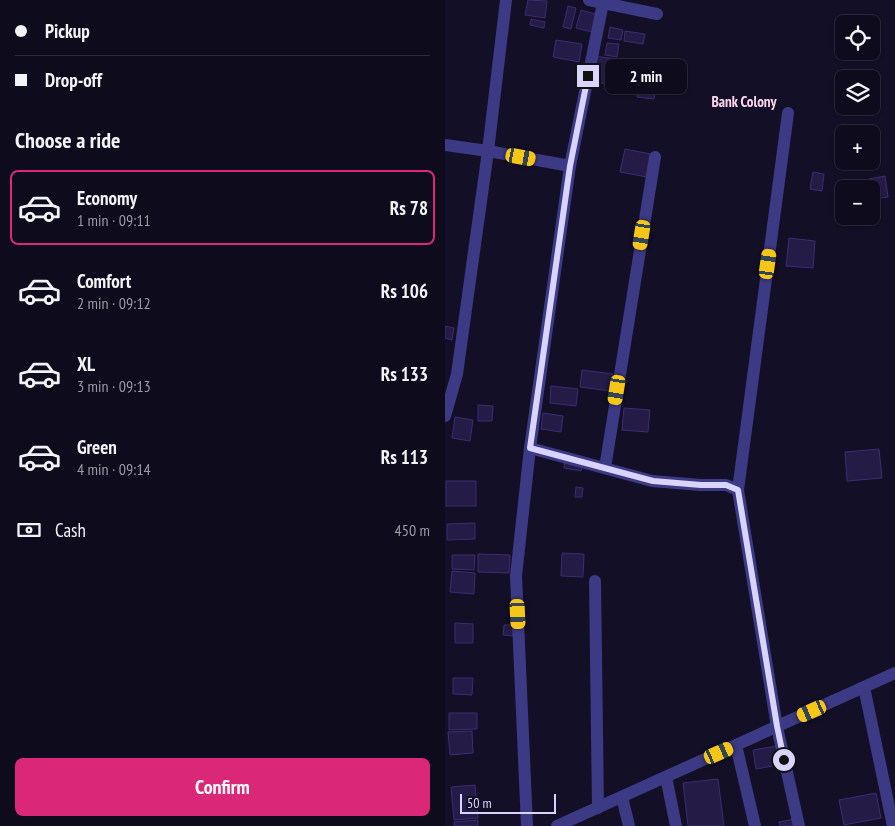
<!DOCTYPE html>
<html lang="en">
<head>
<meta charset="utf-8">
<style>
  body { margin:0; font-family:"PT Sans Narrow",sans-serif; background:#171425; color:#f1f3f6; height:100vh; display:flex; flex-direction:column; font-size:19px; white-space:nowrap }
  * { box-sizing:border-box; margin:0 }
  p { font-size:16px; color:#9b9ba3 }
  .icon { flex:none; width:28px; height:28px; fill:none; stroke:currentColor; stroke-width:2; stroke-linecap:round; stroke-linejoin:round }
  .map { position:relative; flex:1; overflow:hidden }
  .side { display:flex; flex-direction:column; background:#0e0b1c; width:445px }
  .side>* { flex:none }
  .hud { display:grid; align-content:center; height:110px; padding:0 15px; background:#0e0b1c }
  .buttons { position:absolute; left:390px; top:15px; display:grid; gap:10px }
  .buttons a { display:grid; place-items:center; width:45px; height:45px; border-radius:8px; background:#0e0b1c; box-shadow:0 1px 4px #0004,0 0 0 1px #2e2b3b; font-size:25px }
  .scale { position:absolute; left:15px; bottom:12px; width:96px; box-sizing:border-box; padding-left:5px; border:2px solid #d9d4ff; border-top:0; font-size:14px; line-height:18px; white-space:nowrap; color:#d9d4ff; -webkit-text-stroke:4px #130f26; paint-order:stroke }
  .end { position:absolute; width:22px; height:22px; margin:-11px; border:6px solid #d9d4ff; background:#111; box-shadow:0 0 0 2px #111 }
  .from { border-radius:50% }
  .bubble { position:absolute; height:35px; border-radius:8px; background:#0e0b1c; box-shadow:0 1px 4px #0004,0 0 0 1px #2e2b3b; font-size:16px; font-weight:600; line-height:35px; text-align:center }
  .car { position:absolute; width:15px; height:30px; margin:-15px -8px; border-radius:6px; box-shadow:0 0 4px 1px #0007; background:linear-gradient(#f5c518 24%,#345 0 40%,#f5c518 0 76%,#345 0 86%,#f5c518 0) }
  .hud b { display:flex; align-items:center; gap:18px; height:48px; font-size:19px }
  .hud b+b { border-top:1px solid #2e2b3b }
  .hud i { width:12px; height:12px; background:#f1f3f6 }
  ul { padding:0; list-style:none }
  li { display:flex; align-items:center; gap:15px; height:75px; margin:0 10px 8px; padding:0 5px; border:2px solid transparent; border-radius:8px }
  li div { flex:1 }
  li b { display:block; font-size:19px }
  li em { font-style:normal; font-weight:600 }
  li.active { border-color:#db2777 }
  li>.icon { width:45px; height:45px; stroke-width:1.5 }
  h2 { padding:0 15px; font-size:22px; line-height:60px }
  .pay { display:flex; align-items:center; gap:12px; height:55px; padding:0 15px; font-size:19px }
  .pay p { margin-inline-start:auto }
  .button { display:flex; gap:10px; margin-top:auto; padding:10px 15px }
  .button a { flex:1; height:58px; border-radius:8px; background:#db2777; color:#fff; font-size:20px; font-weight:600; line-height:58px; text-align:center }
  main { display:flex; flex:1; min-height:0 }
  .map>svg:first-child { display:block }
  .building { fill:#241b47; stroke:#3b2d73 }
  .lines { fill:none; stroke-linecap:round; stroke-linejoin:round }
  .minor { stroke:#3d3a85; stroke-width:12 }
  .route { stroke:#d9d4ff; stroke-width:6 }
  .labels { text-anchor:middle; dominant-baseline:central; stroke-width:4.5; stroke-linejoin:round; paint-order:stroke }
  .neighbourhood-label { font-size:15px; font-weight:bold; fill:#ffd6f0; stroke:#130f26 }
</style>
</head>
<body>
<main>
<section class="side">
<div class="hud">
<b><i class="from"></i>Pickup</b>
<b><i></i>Drop-off</b>
</div>
<h2>Choose a ride</h2>
<ul>
<li class="active"><svg class="icon" aria-label="car" viewBox="0 0 24 24"><path d="M5 17H2v-5l4-1 3-4h7l3 4 3 1v5h-3M9 17h6M6 11h13"/><circle cx="7" cy="17" r="2"/><circle cx="17" cy="17" r="2"/></svg><div><b>Economy</b><p>1 min · 09:11</p></div><em>Rs 78</em></li>
<li><svg class="icon" aria-label="car" viewBox="0 0 24 24"><path d="M5 17H2v-5l4-1 3-4h7l3 4 3 1v5h-3M9 17h6M6 11h13"/><circle cx="7" cy="17" r="2"/><circle cx="17" cy="17" r="2"/></svg><div><b>Comfort</b><p>2 min · 09:12</p></div><em>Rs 106</em></li>
<li><svg class="icon" aria-label="car" viewBox="0 0 24 24"><path d="M5 17H2v-5l4-1 3-4h7l3 4 3 1v5h-3M9 17h6M6 11h13"/><circle cx="7" cy="17" r="2"/><circle cx="17" cy="17" r="2"/></svg><div><b>XL</b><p>3 min · 09:13</p></div><em>Rs 133</em></li>
<li><svg class="icon" aria-label="car" viewBox="0 0 24 24"><path d="M5 17H2v-5l4-1 3-4h7l3 4 3 1v5h-3M9 17h6M6 11h13"/><circle cx="7" cy="17" r="2"/><circle cx="17" cy="17" r="2"/></svg><div><b>Green</b><p>4 min · 09:14</p></div><em>Rs 113</em></li>
</ul>
<div class="pay"><svg class="icon" aria-label="cash" viewBox="0 0 24 24"><path d="M3 7h18v10H3z"/><circle cx="12" cy="12" r="2"/></svg>Cash<p>450 m</p></div>
<div class="button"><a>Confirm</a></div>
</section>
<div class="map">
<svg width="450" height="826" viewBox="0 0 450 826">
  <rect width="100%" height="100%" fill="#130f26"/>
  <g class="building">
    <polygon points="83,0 102,1 100,18 80,15"/>
    <polygon points="123,6 131,8 126,29 118,27"/>
    <polygon points="136,10 151,14 147,32 131,28"/>
    <polygon points="86,19 100,22 99,28 85,25"/>
    <polygon points="165,27 178,30 176,40 163,38"/>
    <polygon points="180,31 200,34 198,44 179,41"/>
    <polygon points="111,40 137,44 134,62 108,57"/>
    <polygon points="162,43 174,44 172,57 160,55"/>
    <polygon points="149,56 171,59 167,85 145,81"/>
    <polygon points="194,85 211,87 209,99 192,97"/>
    <polygon points="180,149 206,154 202,177 175,172"/>
    <polygon points="368,172 379,174 377,191 365,189"/>
    <polygon points="440,176 443,197 427,199 424,179"/>
    <polygon points="344,238 370,241 368,268 341,266"/>
    <polygon points="0,326 9,328 7,340 0,338"/>
    <polygon points="137,370 168,374 165,391 135,387"/>
    <polygon points="106,386 133,389 131,406 105,403"/>
    <polygon points="33,405 48,406 47,421 33,421"/>
    <polygon points="179,408 205,410 203,432 177,430"/>
    <polygon points="98,413 118,416 116,432 96,429"/>
    <polygon points="10,417 28,420 25,441 7,438"/>
    <polygon points="434,449 437,478 402,481 400,452"/>
    <polygon points="120,457 138,460 136,471 119,468"/>
    <rect x="1" y="481" width="30" height="25"/>
    <polygon points="131,487 138,488 137,497 130,497"/>
    <polygon points="30,523 30,539 2,540 2,524"/>
    <polygon points="117,553 139,554 138,577 116,576"/>
    <polygon points="33,554 65,555 64,573 33,572"/>
    <polygon points="7,555 30,555 29,570 7,569"/>
    <polygon points="7,571 30,573 29,594 5,592"/>
    <polygon points="10,623 28,624 28,643 10,643"/>
    <polygon points="59,625 68,625 68,636 58,635"/>
    <polygon points="8,678 28,678 27,695 8,694"/>
    <polygon points="4,713 32,713 32,729 4,730"/>
    <polygon points="27,731 28,753 5,755 3,732"/>
    <polygon points="332,746 334,765 311,769 308,750"/>
    <polygon points="273,779 279,826 243,826 238,783"/>
    <polygon points="30,785 33,818 9,820 6,787"/>
    <polygon points="431,793 436,818 399,825 394,800"/>
    <polygon points="350,819 352,826 335,826 334,822"/>
    <polygon points="33,820 33,826 9,826 9,822"/>
  </g>
  <g class="lines">
    <g class="minor">
      <polyline points="144,0 212,14"/>
      <polyline points="343,113 293,490 332,727 354,826"/>
      <polyline points="0,145 43,151 125,166"/>
      <polyline points="0,416 12,374 43,151 61,0"/>
      <polyline points="85,448 207,481 256,485 281,485 293,490"/>
      <polyline points="160,468 210,157"/>
      <polyline points="150,581 153,808"/>
      <polyline points="419,687 448,826"/>
      <polyline points="291,745 310,826"/>
      <polyline points="221,777 231,826"/>
      <polyline points="177,797 184,826"/>
      <polyline points="82,826 71,576 85,448 125,166 158,3"/>
      <polyline points="112,826 450,673"/>
    </g>
  </g>
  <g class="lines">
    <polyline class="route" points="143,76 125,166 85,448 208,481 256,485 281,485 293,490 332,726 339,760"/>
  </g>
  <g class="labels">
    <g class="neighbourhood-label">
      <text x="299" y="101">Bank Colony</text>
    </g>
  </g>
</svg>
<div class="buttons">
<a><svg class="icon" aria-label="locate" viewBox="0 0 24 24"><circle cx="12" cy="12" r="6"/><path d="M12 2v4M12 18v4M2 12h4M18 12h4"/></svg></a>
<a><svg class="icon" aria-label="layers" viewBox="0 0 24 24"><path d="M12 4l9 5-9 5-9-5zM3 14l9 5 9-5"/></svg></a>
<a>+</a>
<a>−</a>
</div>
<div class="scale">50 m</div>
<i class="end from" style="left:339px;top:760px"></i>
<i class="end" style="left:143px;top:76px"></i>
<div class="bubble" style="left:160px;top:59px;width:82px">2 min</div>
<i class="car" style="left:76px;top:157px;rotate:100deg"></i>
<i class="car" style="left:197px;top:235px;rotate:189deg"></i>
<i class="car" style="left:323px;top:264px;rotate:8deg"></i>
<i class="car" style="left:172px;top:390px;rotate:189deg"></i>
<i class="car" style="left:73px;top:614px;rotate:177deg"></i>
<i class="car" style="left:367px;top:711px;rotate:246deg"></i>
<i class="car" style="left:274px;top:753px;rotate:66deg"></i>
</div>
</main>
</body>
</html>
